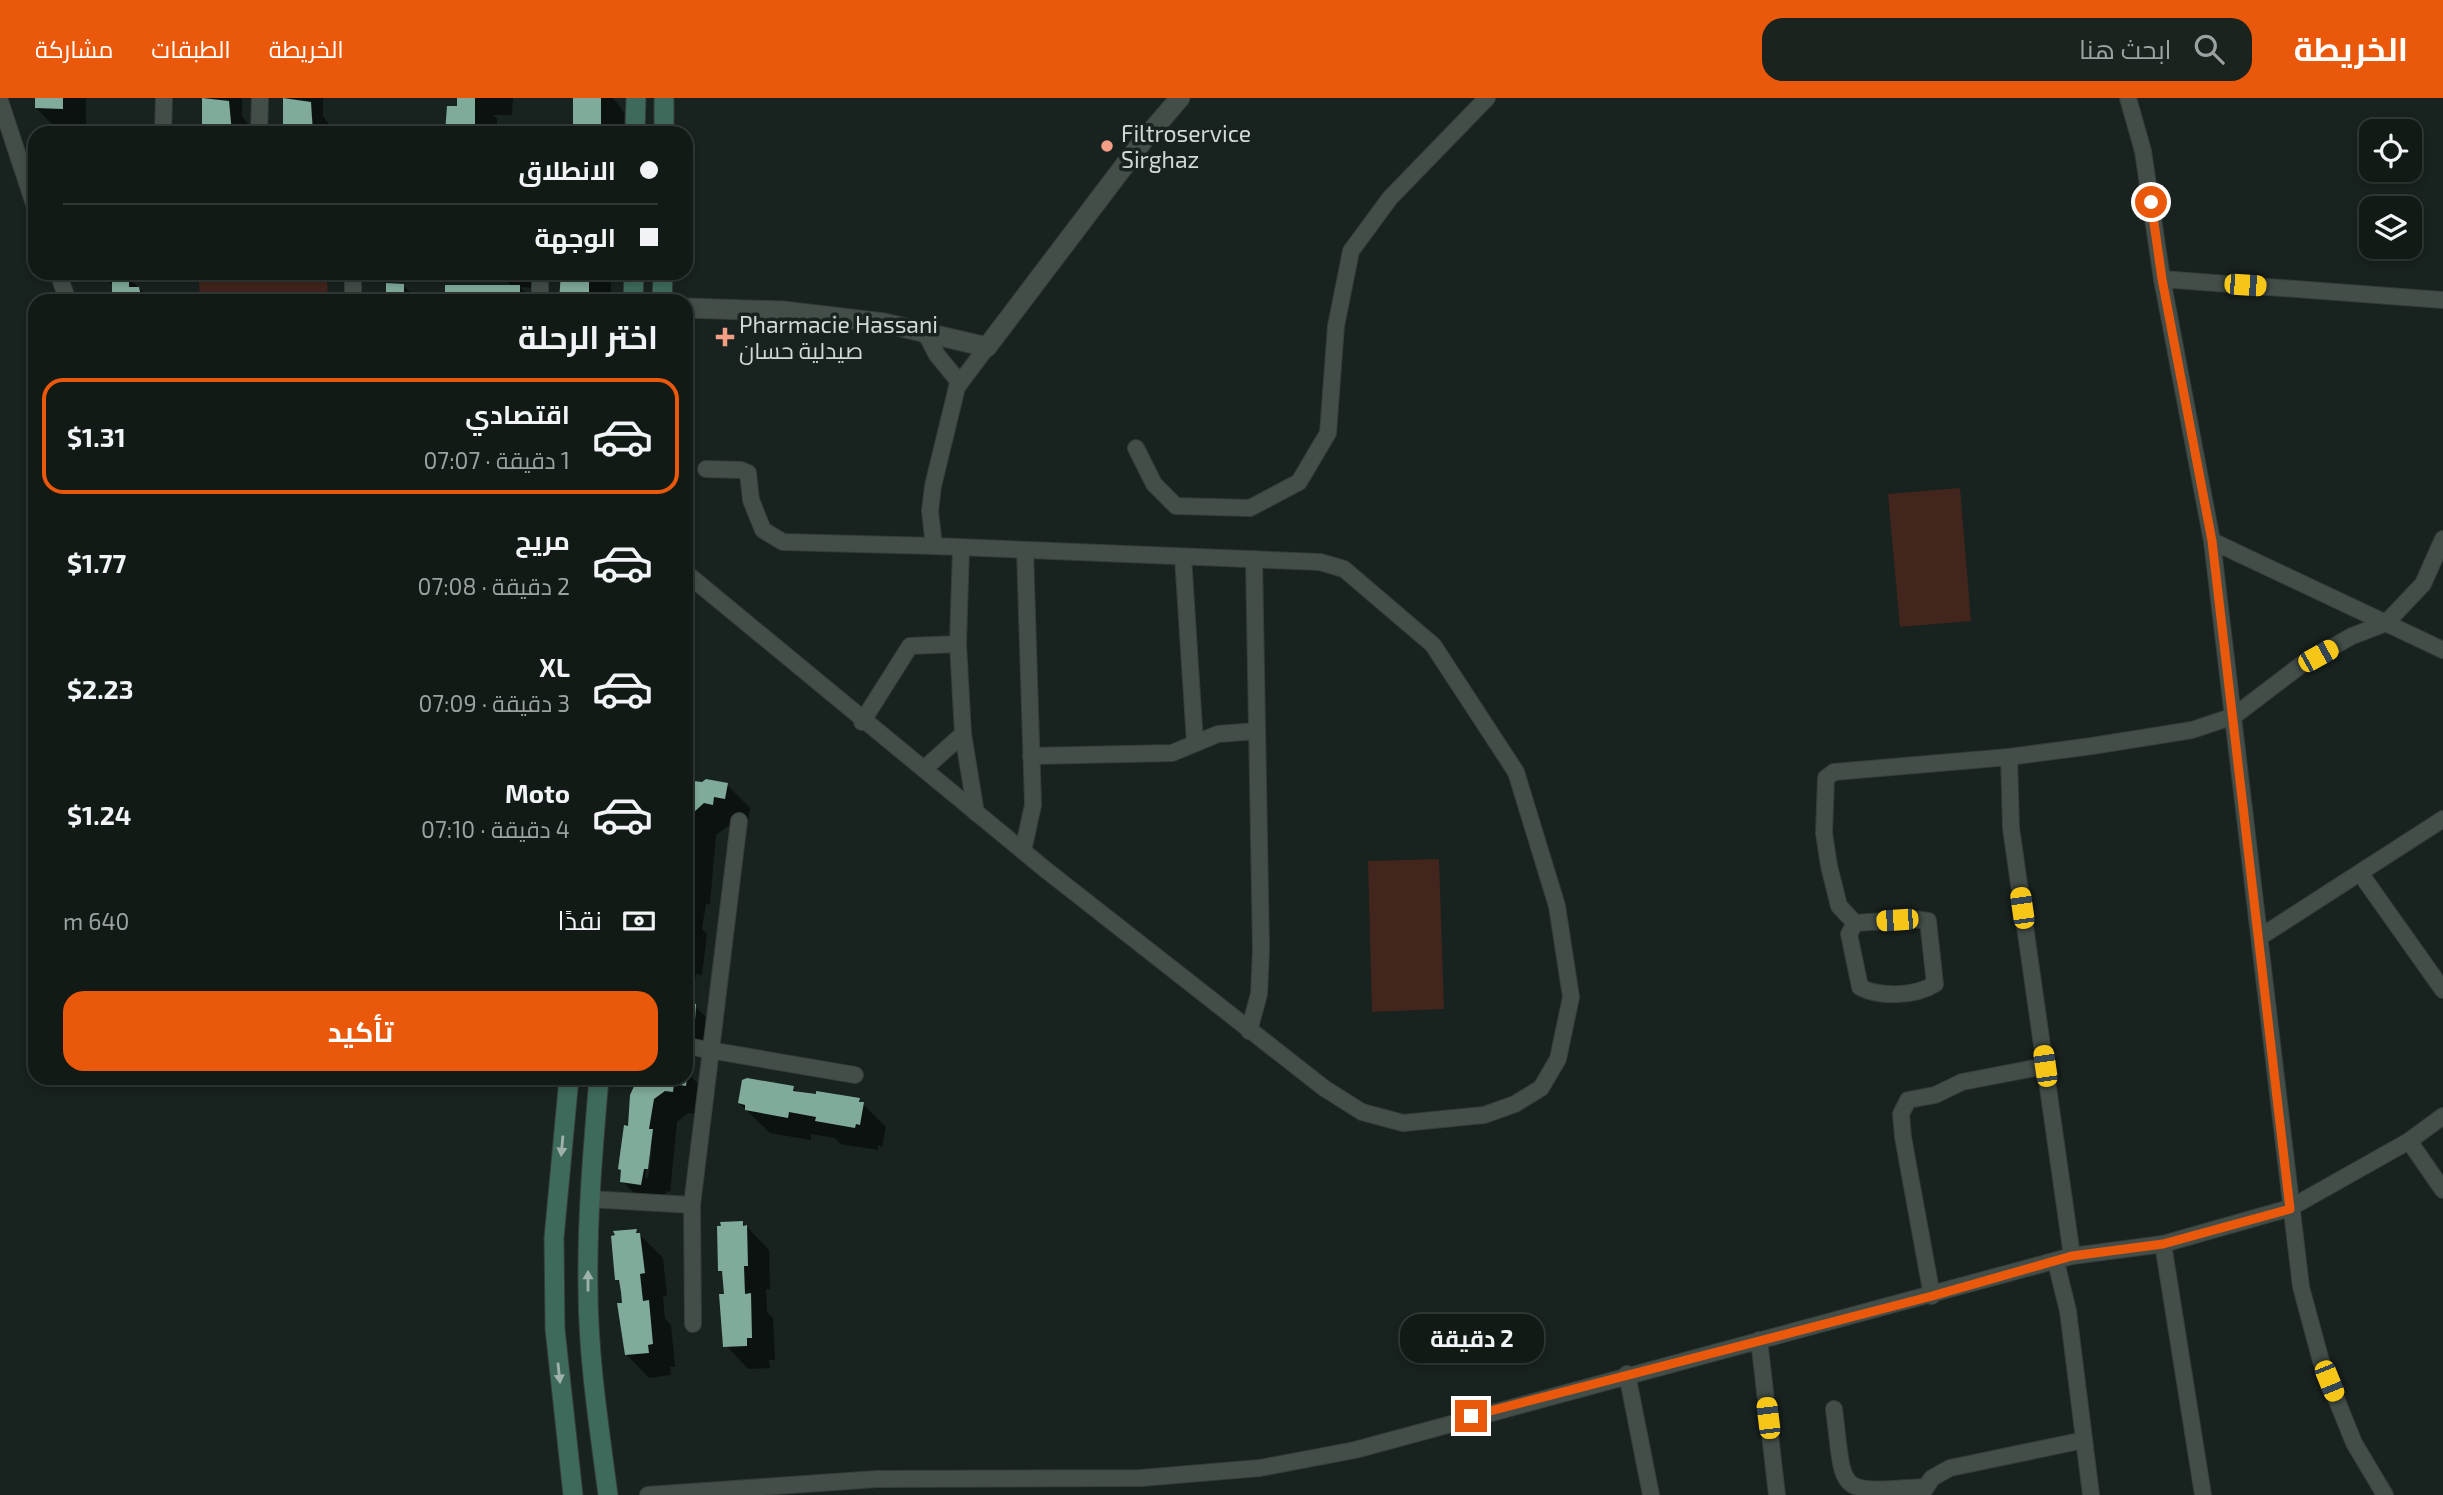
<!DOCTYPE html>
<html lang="ar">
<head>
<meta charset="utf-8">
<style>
  body { margin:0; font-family:"Exo 2",Cairo,sans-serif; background:#1b231f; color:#f1f3f6; direction:rtl; height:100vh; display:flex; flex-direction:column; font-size:26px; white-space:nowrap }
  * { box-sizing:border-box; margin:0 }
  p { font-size:23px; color:#9ca1a1 }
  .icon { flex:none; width:38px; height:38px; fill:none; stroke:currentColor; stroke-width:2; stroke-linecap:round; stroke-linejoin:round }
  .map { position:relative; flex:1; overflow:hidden; direction:ltr }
  .side { position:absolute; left:28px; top:196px; width:665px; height:791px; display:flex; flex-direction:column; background:#121a16; border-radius:21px; box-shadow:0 4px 10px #0003,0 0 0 2px #313835; direction:rtl }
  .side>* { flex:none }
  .banner { position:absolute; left:28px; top:28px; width:665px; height:154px; border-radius:21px; box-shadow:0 4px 10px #0003,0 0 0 2px #313835; direction:rtl; display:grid; align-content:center; height:154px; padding:0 35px; background:#121a16 }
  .controls { position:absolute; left:2359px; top:21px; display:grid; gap:14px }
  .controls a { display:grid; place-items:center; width:63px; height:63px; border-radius:14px; background:#121a16; box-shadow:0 4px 10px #0003,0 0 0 2px #313835; font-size:35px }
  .end { position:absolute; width:32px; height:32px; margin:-16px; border:9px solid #ea580c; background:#fff; box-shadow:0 0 0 4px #fff }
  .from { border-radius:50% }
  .bubble { position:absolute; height:49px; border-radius:21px; background:#121a16; box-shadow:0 4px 10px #0003,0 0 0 2px #313835; font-size:23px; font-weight:700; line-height:49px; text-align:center; direction:rtl }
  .car { position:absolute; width:21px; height:42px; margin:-21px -10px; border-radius:9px; box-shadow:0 0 5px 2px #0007; background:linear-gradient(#f5c518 24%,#345 0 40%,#f5c518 0 76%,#345 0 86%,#f5c518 0) }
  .banner b { display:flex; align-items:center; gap:24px; height:66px; font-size:26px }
  .banner b+b { border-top:2px solid #313835 }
  .banner i { width:18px; height:18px; background:#f1f3f6 }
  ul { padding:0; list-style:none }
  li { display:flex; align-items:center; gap:21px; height:116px; margin:0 14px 10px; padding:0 21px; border:4px solid transparent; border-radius:21px }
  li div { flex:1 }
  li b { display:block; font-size:26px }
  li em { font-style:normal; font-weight:700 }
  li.current { border-color:#ea580c }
  li>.icon { width:63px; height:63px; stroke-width:1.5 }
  h2 { padding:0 35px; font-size:32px; line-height:84px }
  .pay { display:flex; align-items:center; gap:18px; height:77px; padding:0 35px; font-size:26px }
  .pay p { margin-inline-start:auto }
  .primary-button { display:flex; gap:14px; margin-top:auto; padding:14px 35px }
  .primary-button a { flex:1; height:80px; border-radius:21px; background:#ea580c; color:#fff; font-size:28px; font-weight:700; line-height:80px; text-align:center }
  header { display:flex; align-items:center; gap:42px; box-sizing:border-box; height:98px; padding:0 35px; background:#ea580c; color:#fff }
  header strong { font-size:33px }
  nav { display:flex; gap:38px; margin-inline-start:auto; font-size:24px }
  .search { width:490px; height:63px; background:#1b231f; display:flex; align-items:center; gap:18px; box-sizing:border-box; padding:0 24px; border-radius:21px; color:#9ca1a1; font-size:26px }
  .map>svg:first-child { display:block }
  .green { fill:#42251d }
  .shadow { fill:#0007; fill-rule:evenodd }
  .building { fill:#80ab9a }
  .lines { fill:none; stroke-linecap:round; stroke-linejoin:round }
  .minor-casing { stroke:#353c39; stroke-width:18 }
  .tertiary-casing { stroke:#353c39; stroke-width:21 }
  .secondary-casing { stroke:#353c39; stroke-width:21 }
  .minor { stroke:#434e49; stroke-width:16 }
  .tertiary { stroke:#434e49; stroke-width:19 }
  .secondary { stroke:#3e6a5b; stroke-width:19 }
  .oneway { fill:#9eb2ab }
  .route { stroke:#ea580c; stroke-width:9 }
  .poi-dot { fill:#f39f86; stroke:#18221e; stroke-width:2.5 }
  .labels { text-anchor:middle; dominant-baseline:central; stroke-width:7; stroke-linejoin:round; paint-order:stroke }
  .poi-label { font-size:23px; fill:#d2d8d6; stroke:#18221e; text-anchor:start }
</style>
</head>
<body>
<header>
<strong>الخريطة</strong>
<div class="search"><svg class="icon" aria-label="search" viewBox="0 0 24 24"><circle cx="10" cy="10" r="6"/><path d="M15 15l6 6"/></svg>ابحث هنا</div>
<nav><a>الخريطة</a><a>الطبقات</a><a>مشاركة</a></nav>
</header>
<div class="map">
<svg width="2443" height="1397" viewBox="0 0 2443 1397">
  <rect width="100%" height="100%" fill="#18221e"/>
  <g class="green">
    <polygon points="327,181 328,203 200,203 199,184"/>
    <polygon points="1960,390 1971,523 1900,529 1888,396"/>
    <polygon points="1439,761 1444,911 1372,914 1368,763"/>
  </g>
  <g class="shadow">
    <polygon points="36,0 86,0 86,33 59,33 36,10"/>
    <polygon points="202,0 242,0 242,18 254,35 204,35"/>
    <polygon points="284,0 323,0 323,18 335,35 285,35"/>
    <polygon points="459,0 513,0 512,17 493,17 497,21 497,35 447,35 459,10"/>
    <polygon points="575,0 613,0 624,14 624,35 574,35"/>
    <polygon points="98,175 135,175 135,179 128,179 152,203 113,203 113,187"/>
    <polygon points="498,175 539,175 538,190 520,189 534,203 447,201 512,188"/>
    <polygon points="563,175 625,175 625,182 607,181 611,186 611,203 561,203"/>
    <polygon points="403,187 419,203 388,203"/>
    <polygon points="727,687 750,710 748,723 737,721 735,729 728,728 716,737 710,806 706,806 702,831 707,836 702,877 696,876 692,906 719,931 717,944 697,942 686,936 686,691"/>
    <path d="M 686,974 L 711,998 L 696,1016 L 688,1015 L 677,1024 L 670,1094 L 666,1093 L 664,1109 L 645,1106 L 622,1083 L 623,1074 L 619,1070 L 629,1029 L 645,980 L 686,980 ZM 649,1050 L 652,1050 L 648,1080 L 645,1080 Z"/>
    <polygon points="793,990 799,996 859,1002 886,1029 882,1049 878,1047 878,1052 840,1046 835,1040 811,1036 811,1042 770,1035 739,1005"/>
    <polygon points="743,1125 769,1152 770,1191 766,1191 767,1214 773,1220 775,1262 769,1262 770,1270 748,1271 722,1243 721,1198 726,1198 724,1176 720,1172"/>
    <polygon points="636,1133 663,1160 667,1198 663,1198 665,1221 671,1227 675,1269 670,1269 671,1277 649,1280 626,1256 621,1186 617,1181"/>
  </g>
  <g class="building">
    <polygon points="35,0 63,0 63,11 35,10"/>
    <polygon points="202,0 229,3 232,35 202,35"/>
    <polygon points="283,0 311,4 313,35 283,35"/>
    <polygon points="457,0 475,0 475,35 445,35 447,8 457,8"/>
    <rect x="573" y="0" width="28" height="35"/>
    <polygon points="561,175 589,175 589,203 559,203"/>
    <polygon points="112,177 129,177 129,189 139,189 142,203 112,203"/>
    <polygon points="386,185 404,186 404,198 413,198 413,203 386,203"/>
    <polygon points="445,187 520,187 520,203 445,202"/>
    <polygon points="706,681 728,685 725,701 714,699 713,707 704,705 694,714 689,743 693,744 686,782 686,689 694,683 702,684"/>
    <polygon points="686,905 696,906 695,922 686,921"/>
    <polygon points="642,980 687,980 686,988 674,986 673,994 665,993 654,1001 649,1031 653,1031 648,1071 644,1071 641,1087 620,1084 621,1072 618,1071 624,1027 628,1028 630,997 635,986"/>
    <polygon points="747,980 794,988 793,993 816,996 816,993 860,1000 859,1004 864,1004 860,1027 856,1026 855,1030 815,1023 816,1019 789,1014 788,1020 745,1012 745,1007 738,1005 742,982"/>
    <polygon points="743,1123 743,1128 747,1127 748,1168 744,1168 745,1196 751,1195 752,1240 747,1240 747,1248 723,1249 719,1196 724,1196 722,1173 718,1173 717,1128 721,1128 720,1124"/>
    <polygon points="637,1131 636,1135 640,1135 645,1175 640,1176 643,1203 649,1202 653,1246 648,1247 649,1255 625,1257 617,1205 622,1205 621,1194 619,1182 615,1182 611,1138 615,1137 613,1133"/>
  </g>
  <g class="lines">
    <g class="minor-casing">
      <g id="minor">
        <polyline points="2128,0 2143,53 2162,181 2212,443 2301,1189 2321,1263 2354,1345 2385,1397"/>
        <polyline points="0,3 35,109"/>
        <polyline points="163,35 164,0"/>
        <polyline points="259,35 260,0"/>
        <polyline points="58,175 68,203"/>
        <polyline points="2162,181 2443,202"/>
        <polyline points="353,203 353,175"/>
        <polyline points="540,203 540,175"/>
        <polyline points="926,236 937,257 960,285"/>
        <polyline points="1136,350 1154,386 1176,408 1250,410 1299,384 1328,335 1336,228 1351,153 1390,100 1487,0"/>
        <polyline points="706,371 741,372 748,375 751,402 763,432 783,444 934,448"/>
        <polyline points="2212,443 2443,552"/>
        <polyline points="961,450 958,546 963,636"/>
        <polyline points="1183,459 1195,645"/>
        <polyline points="686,475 1046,772 1324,990 1362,1014 1403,1025 1484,1017 1515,1006 1541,990 1558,961 1571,899 1557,808 1516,674 1433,547 1344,471 1320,464 934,448 930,413 933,388 957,289 987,249"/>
        <polyline points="862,624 910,548 958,546"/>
        <polyline points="1031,658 1172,655 1218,636 1257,633"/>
        <polyline points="2009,659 2011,730 2072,1158"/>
        <polyline points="924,671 963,636 976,715"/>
        <polyline points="1023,753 1033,707 1025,453"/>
        <polyline points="2360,775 2443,892"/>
        <path d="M 1855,825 L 1849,836 L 1860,889 C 1880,900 1916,898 1935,886 L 1928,823 L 1914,821 L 1855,825 L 1839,808 L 1829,768 L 1824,735 L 1826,680 L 1834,674 L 2009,659 L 2092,648 L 2192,632 L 2234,618 L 2301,567 L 2352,538 L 2386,525 L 2423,486 L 2443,441"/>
        <polyline points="2260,839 2443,721"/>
        <polyline points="1249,933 1259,896 1261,852 1254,461"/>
        <polyline points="686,948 855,977"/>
        <polyline points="2409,1043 2443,1092"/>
        <polyline points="589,1101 692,1107"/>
        <polyline points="2163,1146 2203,1397"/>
        <polyline points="2056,1164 2068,1213 2091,1397"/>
        <polyline points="1932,1198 1903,1039 1901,1016 1908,1002 1935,997 1962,984 2045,968"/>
        <polyline points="693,1226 692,1107 739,723"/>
        <polyline points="1759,1242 1777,1397"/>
        <polyline points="1627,1276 1651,1397"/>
        <path d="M 1834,1311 C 1845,1397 1834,1395 1925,1389"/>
        <polyline points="648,1397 877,1381 1141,1380 1260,1370 1355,1352 2072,1158 2163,1146 2290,1110 2409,1043 2443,1018"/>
        <polyline points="1921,1397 1932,1380 1950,1370 2084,1342"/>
      </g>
    </g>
    <g class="tertiary-casing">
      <polyline id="tertiary" points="686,210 783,213 884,225 987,249 1143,43 1180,0"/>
    </g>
    <g class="secondary-casing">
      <g id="secondary">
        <polyline points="635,35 636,0"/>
        <polyline points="664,35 664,0"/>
        <polyline points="633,203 634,175"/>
        <polyline points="662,203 663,175"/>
        <polyline points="569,980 554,1140 555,1231 573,1397"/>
        <path d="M 599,980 C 593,1050 587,1119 588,1189 C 588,1259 599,1328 608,1397"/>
      </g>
    </g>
    <use href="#minor" class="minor"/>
    <use href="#tertiary" class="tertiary"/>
    <use href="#secondary" class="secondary"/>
  </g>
  <defs><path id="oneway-solid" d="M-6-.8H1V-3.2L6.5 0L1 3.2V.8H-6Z" transform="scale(1.75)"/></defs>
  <g class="oneway">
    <use href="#oneway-solid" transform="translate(562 1048) rotate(95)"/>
    <use href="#oneway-solid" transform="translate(588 1183) rotate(-90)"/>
    <use href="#oneway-solid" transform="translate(559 1275) rotate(84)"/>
  </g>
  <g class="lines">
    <polyline class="route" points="1471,1318 1932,1198 2072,1158 2163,1146 2290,1111 2212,443 2162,181 2151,104"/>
  </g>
  <g class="poi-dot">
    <circle cx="1107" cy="48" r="7"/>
    <path d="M721.5 228.5h7v7h7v7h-7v7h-7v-7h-7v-7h7z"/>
  </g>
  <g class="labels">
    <g class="poi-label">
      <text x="1121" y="35">Filtroservice<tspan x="1121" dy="26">Sirghaz</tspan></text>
      <text x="739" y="226">Pharmacie Hassani<tspan x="739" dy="26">صيدلية حسان</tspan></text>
    </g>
  </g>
</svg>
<div class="controls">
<a><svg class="icon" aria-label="locate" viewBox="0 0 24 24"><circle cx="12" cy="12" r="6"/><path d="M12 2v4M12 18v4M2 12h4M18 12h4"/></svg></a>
<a><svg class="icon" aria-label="layers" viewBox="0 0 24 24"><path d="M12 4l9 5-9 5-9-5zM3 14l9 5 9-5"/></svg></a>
</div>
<i class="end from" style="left:2151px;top:104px"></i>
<i class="end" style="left:1471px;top:1318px"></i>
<div class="bubble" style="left:1400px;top:1216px;width:144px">2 دقيقة</div>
<i class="car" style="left:2245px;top:187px;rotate:94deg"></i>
<i class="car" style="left:2318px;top:558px;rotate:61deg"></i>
<i class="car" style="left:2022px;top:810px;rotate:352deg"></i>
<i class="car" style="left:1897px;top:822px;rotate:266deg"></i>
<i class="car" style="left:2045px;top:968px;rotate:352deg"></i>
<i class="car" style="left:2329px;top:1283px;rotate:158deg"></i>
<i class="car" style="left:1768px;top:1320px;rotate:353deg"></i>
<div class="banner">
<b><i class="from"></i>الانطلاق</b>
<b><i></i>الوجهة</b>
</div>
<section class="side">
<h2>اختر الرحلة</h2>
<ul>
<li class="current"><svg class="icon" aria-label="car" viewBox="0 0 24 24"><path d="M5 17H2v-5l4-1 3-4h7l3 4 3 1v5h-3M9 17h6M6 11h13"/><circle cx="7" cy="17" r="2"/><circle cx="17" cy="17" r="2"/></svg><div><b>اقتصادي</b><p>1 دقيقة · 07:07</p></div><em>$1.31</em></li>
<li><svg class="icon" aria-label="car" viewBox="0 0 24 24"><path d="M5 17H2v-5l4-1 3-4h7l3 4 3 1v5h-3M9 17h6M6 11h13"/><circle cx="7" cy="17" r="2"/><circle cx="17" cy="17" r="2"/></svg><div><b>مريح</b><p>2 دقيقة · 07:08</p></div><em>$1.77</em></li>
<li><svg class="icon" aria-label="car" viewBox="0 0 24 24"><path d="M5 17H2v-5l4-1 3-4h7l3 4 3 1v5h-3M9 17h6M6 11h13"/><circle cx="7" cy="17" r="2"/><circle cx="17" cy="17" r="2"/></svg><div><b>XL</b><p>3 دقيقة · 07:09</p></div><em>$2.23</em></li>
<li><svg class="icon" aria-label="car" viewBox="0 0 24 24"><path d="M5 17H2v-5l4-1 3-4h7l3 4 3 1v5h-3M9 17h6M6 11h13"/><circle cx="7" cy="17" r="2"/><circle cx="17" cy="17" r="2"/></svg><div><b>Moto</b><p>4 دقيقة · 07:10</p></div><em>$1.24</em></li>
</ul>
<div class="pay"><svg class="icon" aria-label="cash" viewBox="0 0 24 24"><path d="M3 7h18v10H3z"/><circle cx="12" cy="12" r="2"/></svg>نقدًا<p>640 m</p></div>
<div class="primary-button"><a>تأكيد</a></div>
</section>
</div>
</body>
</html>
